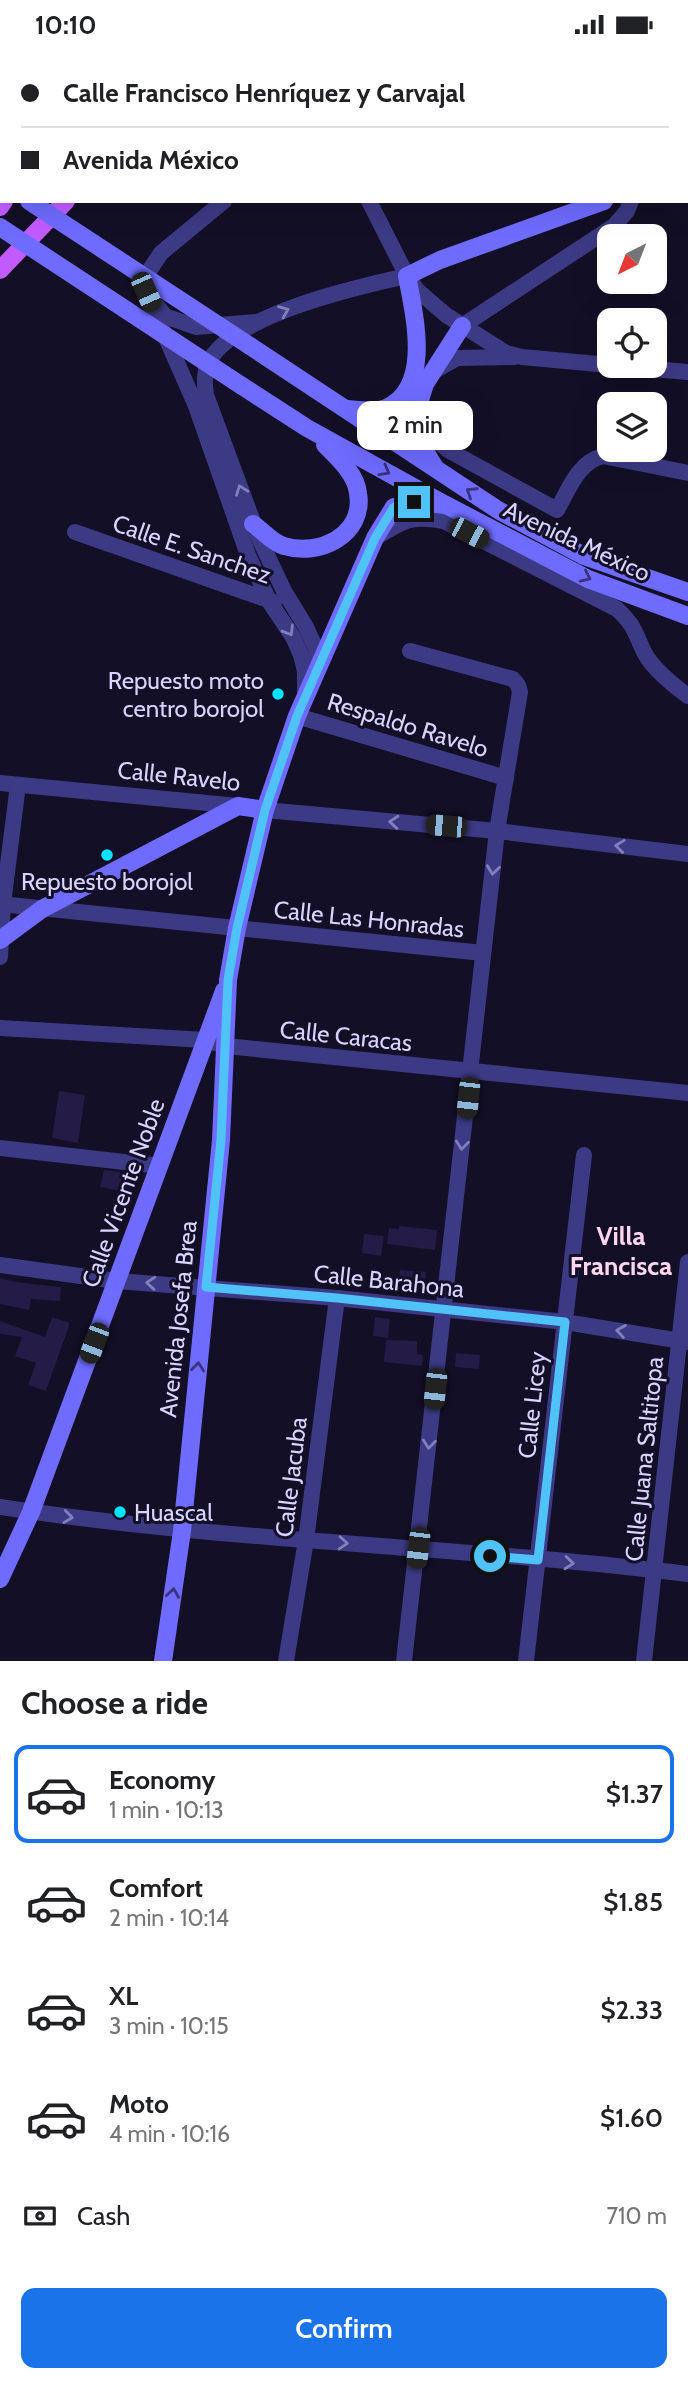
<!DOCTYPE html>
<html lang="en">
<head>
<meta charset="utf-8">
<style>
  body { margin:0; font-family:Cabin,sans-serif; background:#f6f6f6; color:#202124; height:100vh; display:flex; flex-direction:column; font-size:26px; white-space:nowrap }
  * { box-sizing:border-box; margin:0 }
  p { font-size:23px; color:#757577 }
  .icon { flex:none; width:38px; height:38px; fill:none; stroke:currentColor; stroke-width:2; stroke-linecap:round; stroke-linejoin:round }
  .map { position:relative; height:1612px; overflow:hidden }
  .panel { display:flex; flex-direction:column; background:#fff; flex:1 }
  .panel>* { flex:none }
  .top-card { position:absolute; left:0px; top:0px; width:690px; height:154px; box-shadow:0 7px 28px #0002; display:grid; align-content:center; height:154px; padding:0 21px; background:#fff }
  .needle { width:46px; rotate:222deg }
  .fabs { position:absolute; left:597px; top:175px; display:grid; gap:14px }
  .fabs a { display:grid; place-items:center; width:70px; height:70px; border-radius:14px; background:#fff; box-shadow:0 7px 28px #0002; font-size:35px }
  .end { position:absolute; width:32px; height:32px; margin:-16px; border:9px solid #4fc3f7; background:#111; box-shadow:0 0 0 4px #111 }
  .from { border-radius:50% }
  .bubble { position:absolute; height:49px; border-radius:14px; background:#fff; box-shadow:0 7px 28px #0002; font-size:23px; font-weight:600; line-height:49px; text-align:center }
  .car { position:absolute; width:21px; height:42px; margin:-21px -10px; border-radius:9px; box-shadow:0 0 5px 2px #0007; background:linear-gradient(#222 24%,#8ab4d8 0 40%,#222 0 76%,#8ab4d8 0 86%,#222 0) }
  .top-card b { display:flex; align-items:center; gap:24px; height:66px; font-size:26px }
  .top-card b+b { border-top:2px solid #e0e0e0 }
  .top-card i { width:18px; height:18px; background:#202124 }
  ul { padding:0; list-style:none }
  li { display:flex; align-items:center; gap:21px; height:98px; margin:0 14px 10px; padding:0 7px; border:4px solid transparent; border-radius:14px }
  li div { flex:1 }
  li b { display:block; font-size:26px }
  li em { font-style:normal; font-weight:600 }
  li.current { border-color:#1a73e8 }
  li>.icon { width:63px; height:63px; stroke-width:1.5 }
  h2 { padding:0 21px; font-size:32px; line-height:84px }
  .pay { display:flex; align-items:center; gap:18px; height:77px; padding:0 21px; font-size:26px }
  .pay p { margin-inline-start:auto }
  .action { display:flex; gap:14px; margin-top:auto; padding:14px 21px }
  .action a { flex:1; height:80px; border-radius:14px; background:#1a73e8; color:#fff; font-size:28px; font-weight:600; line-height:80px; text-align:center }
  .status { display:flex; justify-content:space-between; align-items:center; height:49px; padding:0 35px; background:#fff; direction:ltr }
  .status svg { height:19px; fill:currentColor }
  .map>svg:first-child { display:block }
  .water { fill:#0c2248 }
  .building { fill:#241b47 }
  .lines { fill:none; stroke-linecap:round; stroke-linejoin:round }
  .street { stroke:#3d3a85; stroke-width:16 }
  .secondary { stroke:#6f6bff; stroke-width:18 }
  .primary { stroke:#c25bff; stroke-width:18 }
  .secondary-bridge { stroke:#6f6bff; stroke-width:18 }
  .oneway { stroke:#837fbc }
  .oneway2 { stroke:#38347d }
  .route { stroke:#4fc3f7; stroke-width:9 }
  .poi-dot { fill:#00e5ff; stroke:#130f26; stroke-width:2.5 }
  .labels { text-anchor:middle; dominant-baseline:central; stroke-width:6; stroke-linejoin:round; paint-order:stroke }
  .street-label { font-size:24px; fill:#d9d4ff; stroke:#130f26 }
  .poi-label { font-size:24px; fill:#d9d4ff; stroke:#130f26; text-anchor:end }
  .neighbourhood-label { font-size:26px; font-weight:bold; fill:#ffd6f0; stroke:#130f26 }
</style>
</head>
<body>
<div class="status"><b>10:10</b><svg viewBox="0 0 49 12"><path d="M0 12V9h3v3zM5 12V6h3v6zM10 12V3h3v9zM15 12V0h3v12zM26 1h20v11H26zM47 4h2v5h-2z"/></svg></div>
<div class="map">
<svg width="688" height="1612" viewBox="0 0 688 1612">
  <rect width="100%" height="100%" fill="#130f26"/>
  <polygon class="water" points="0,0 89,0 2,2 0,118"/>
  <g class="building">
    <polygon points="59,1042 85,1046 78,1094 52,1089"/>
    <polygon points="104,1121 134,1125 126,1143 100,1138"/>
    <polygon points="399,1177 437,1181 435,1201 387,1195 389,1179 399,1180"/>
    <polygon points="364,1185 384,1187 381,1207 362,1204"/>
    <polygon points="400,1221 426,1223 424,1245 398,1243"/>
    <polygon points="0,1229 15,1233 61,1238 60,1252 31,1250 29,1261 0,1255"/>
    <polygon points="52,1268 70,1274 46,1342 28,1336 36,1314 15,1307 22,1288 0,1285 0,1272 45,1288"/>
    <polygon points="375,1268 390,1270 388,1289 373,1287"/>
    <polygon points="386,1291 417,1292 417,1305 423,1306 422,1317 384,1313"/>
    <polygon points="456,1304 480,1306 479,1320 455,1318"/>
  </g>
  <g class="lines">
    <g class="street">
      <polyline points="195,0 198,2"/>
      <polyline points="303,0 305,2"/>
      <polyline points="521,0 524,2"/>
      <polyline points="541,2 543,0"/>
      <polyline points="224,152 161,204 147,225 146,243 196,357 248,506 269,552 293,588 301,606 305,622 305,647"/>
      <polyline points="369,152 407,227 417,241 446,266 506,304 522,308 609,316"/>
      <polyline points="154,253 165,267 196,278 256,273"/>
      <polyline points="462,277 614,177 627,162 631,152"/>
      <polyline points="617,317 688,323"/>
      <polyline points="434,322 457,309 515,308"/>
      <path d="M 420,356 L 433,388 L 448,401 L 557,461 C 569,440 578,413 603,407 L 688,424"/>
      <polyline points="75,483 274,553"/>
      <path d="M 375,489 C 404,471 410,466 444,472 L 617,560 C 635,577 634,582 644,603 C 651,618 674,637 688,647"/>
      <path d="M 318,614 L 316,600 L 306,578 L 284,542 L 259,489 L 206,346 C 204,332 204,321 211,309 C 241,264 356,238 407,227"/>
      <polyline points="297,667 506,729"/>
      <polyline points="0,734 238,757"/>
      <polyline points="265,761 497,782 688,805"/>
      <polyline points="0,855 483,904"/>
      <polyline points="0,908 3,855 18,736"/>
      <polyline points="0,979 205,991 226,997 688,1044"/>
      <polyline points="0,1099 160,1117"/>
      <polyline points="0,1216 117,1232 337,1249 565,1273 688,1293"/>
      <path d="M 0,1458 C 228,1493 459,1497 688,1525"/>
      <polyline points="286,1612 306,1491 337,1249"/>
      <polyline points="404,1612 497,782 520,643 518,636 513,630 410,602"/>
      <polyline points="526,1612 584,1106"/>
      <polyline points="644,1612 688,1213"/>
    </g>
    <g class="secondary">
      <polyline points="0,133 2,134"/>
      <polyline points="250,297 498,461 584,507 688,543"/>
      <polyline points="242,337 307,379 446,456 588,530 688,567"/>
      <path d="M 347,360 C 360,361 374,364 386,359 C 433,339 414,265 407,227 L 440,211 L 604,152"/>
      <polyline points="434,417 415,386 413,373 425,335 462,277"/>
      <path d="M 253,475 C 263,482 273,494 284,497 C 319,508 365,486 358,444 C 356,425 338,409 325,396"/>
      <polyline points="0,891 42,860 238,757 265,761"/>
      <polyline points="0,1530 31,1463 224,942"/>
      <polyline points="163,1612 182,1482 221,1091 228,931 237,879 265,761 297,667 375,489 394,458 414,453 446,456"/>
    </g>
    <g class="primary">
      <polyline points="206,0 208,2"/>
      <polyline points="125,2 126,0"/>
      <polyline points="164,2 165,0"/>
      <polyline points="0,158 4,152"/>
      <polyline points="0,221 66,152"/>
    </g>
    <g class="secondary-bridge">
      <polyline points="29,152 250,297"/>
      <polyline points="0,178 242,337"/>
    </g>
  </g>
  <defs><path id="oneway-chevron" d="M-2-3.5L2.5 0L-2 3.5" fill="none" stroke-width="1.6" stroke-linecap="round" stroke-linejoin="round" transform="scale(1.75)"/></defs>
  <g class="oneway">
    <use href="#oneway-chevron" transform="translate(284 262) rotate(-22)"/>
    <use href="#oneway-chevron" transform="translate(241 441) rotate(-110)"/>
    <use href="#oneway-chevron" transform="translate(289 582) rotate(59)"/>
    <use href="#oneway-chevron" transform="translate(394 773) rotate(-175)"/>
    <use href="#oneway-chevron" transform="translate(620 797) rotate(-173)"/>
    <use href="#oneway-chevron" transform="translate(493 821) rotate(97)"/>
    <use href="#oneway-chevron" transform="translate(462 1096) rotate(96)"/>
    <use href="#oneway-chevron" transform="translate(151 1234) rotate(-176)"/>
    <use href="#oneway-chevron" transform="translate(621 1282) rotate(-171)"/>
    <use href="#oneway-chevron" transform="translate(429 1395) rotate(96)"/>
    <use href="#oneway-chevron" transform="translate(68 1468) rotate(7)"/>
    <use href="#oneway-chevron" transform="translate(343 1494) rotate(4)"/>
    <use href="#oneway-chevron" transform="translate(569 1514) rotate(5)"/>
  </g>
  <g class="oneway2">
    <use href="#oneway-chevron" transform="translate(385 422) rotate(29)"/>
    <use href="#oneway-chevron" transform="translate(471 443) rotate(-147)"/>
    <use href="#oneway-chevron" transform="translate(586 528) rotate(25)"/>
    <use href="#oneway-chevron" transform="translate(198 1318) rotate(-84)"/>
    <use href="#oneway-chevron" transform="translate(173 1544) rotate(-82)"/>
  </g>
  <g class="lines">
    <polyline class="route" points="414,453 394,458 375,489 297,667 265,761 237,879 228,931 221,1091 206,1238 337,1249 565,1273 538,1511 490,1507"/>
  </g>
  <g class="poi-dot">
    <circle cx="278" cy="645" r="7"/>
    <circle cx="107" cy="806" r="7"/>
    <circle cx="120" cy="1463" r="7"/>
  </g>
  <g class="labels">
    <g class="street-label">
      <text transform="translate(577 492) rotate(25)">Avenida México</text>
      <text transform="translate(192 500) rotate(19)">Calle E. Sanchez</text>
      <text transform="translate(408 676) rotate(17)">Respaldo Ravelo</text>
      <text transform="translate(179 727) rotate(6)">Calle Ravelo</text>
      <text transform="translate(369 870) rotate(6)">Calle Las Honradas</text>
      <text transform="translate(346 987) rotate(6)">Calle Caracas</text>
      <text transform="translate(123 1144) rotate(-70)">Calle Vicente Noble</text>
      <text transform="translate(389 1232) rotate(6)">Calle Barahona</text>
      <text transform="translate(178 1270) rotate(-84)">Avenida Josefa Brea</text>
      <text transform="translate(532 1356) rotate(-84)">Calle Licey</text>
      <text transform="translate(644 1410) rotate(-84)">Calle Juana Saltitopa</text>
      <text transform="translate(291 1428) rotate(-83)">Calle Jacuba</text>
    </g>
    <g class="poi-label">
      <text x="264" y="631">Repuesto moto<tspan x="264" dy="28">centro borojol</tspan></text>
      <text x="107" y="832" text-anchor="middle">Repuesto borojol</text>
      <text x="134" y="1463" text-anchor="start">Huascal</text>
    </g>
    <g class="neighbourhood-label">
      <text x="621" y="1187">Villa<tspan x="621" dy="30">Francisca</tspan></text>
    </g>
  </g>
</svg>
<div class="fabs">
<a><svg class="needle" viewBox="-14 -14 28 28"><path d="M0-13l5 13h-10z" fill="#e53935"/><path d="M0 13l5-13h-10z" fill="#757577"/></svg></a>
<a><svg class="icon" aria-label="locate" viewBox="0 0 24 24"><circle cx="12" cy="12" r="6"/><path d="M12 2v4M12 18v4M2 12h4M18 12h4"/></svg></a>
<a><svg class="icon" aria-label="layers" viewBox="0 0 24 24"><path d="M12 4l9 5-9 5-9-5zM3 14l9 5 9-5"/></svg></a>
</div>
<i class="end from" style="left:490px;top:1507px"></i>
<i class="end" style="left:414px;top:453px"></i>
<div class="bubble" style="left:357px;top:352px;width:116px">2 min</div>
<i class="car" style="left:146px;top:243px;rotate:156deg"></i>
<i class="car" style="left:469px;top:484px;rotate:117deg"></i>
<i class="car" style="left:446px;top:777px;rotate:275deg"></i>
<i class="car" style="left:468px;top:1049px;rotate:186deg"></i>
<i class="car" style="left:94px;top:1294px;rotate:201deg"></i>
<i class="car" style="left:435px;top:1340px;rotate:186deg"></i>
<i class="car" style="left:418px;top:1499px;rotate:187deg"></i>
<div class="top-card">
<b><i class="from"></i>Calle Francisco Henríquez y Carvajal</b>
<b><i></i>Avenida México</b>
</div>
</div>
<section class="panel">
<h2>Choose a ride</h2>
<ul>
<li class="current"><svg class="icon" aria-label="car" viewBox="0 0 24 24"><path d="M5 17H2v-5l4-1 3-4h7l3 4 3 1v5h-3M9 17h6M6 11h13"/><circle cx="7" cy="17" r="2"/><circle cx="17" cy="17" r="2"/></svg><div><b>Economy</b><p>1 min · 10:13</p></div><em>$1.37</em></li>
<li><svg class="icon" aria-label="car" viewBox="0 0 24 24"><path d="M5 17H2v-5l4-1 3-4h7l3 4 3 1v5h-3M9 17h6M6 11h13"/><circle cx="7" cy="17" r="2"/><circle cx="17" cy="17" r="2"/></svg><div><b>Comfort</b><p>2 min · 10:14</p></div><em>$1.85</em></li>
<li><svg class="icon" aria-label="car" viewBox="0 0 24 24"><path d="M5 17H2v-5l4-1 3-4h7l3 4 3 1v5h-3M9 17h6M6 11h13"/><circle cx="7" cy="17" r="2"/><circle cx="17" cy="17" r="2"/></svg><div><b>XL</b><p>3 min · 10:15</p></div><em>$2.33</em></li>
<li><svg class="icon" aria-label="car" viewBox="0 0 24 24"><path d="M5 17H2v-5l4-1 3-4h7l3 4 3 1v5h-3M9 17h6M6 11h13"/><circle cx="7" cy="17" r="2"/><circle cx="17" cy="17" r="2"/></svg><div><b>Moto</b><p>4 min · 10:16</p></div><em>$1.60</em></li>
</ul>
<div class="pay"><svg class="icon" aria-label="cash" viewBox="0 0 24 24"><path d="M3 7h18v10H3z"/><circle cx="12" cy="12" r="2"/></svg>Cash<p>710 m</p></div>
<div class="action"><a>Confirm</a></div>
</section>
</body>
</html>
